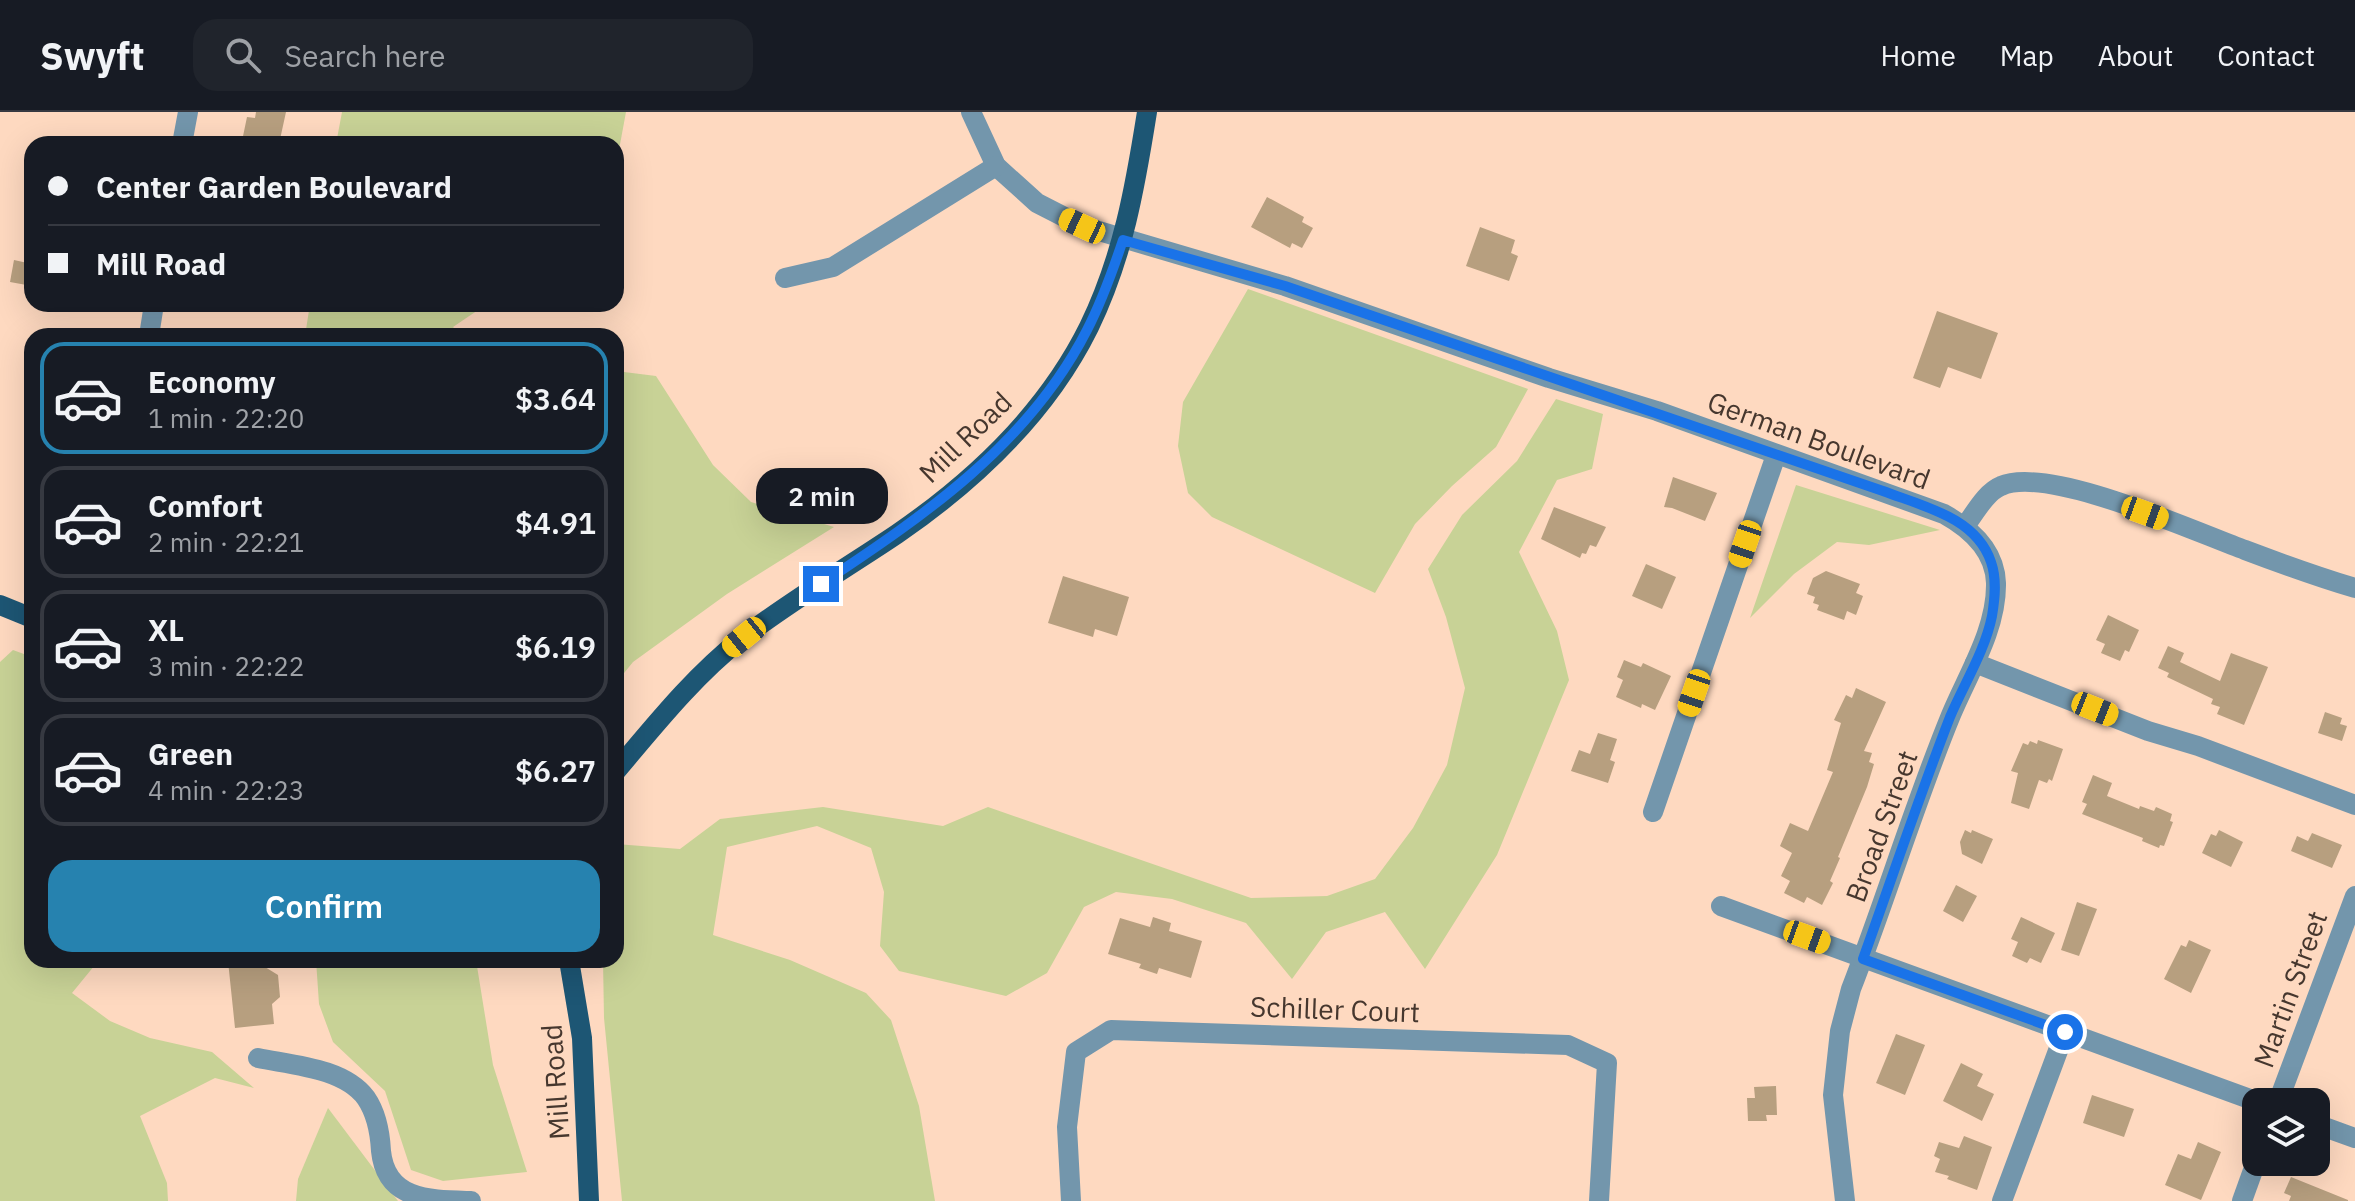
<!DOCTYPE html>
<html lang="en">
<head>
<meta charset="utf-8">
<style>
  body { margin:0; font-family:"IBM Plex Sans",sans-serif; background:#20242c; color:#f1f3f6; height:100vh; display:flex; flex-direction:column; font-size:30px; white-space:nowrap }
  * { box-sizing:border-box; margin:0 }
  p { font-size:26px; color:#9ea1a6 }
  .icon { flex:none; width:44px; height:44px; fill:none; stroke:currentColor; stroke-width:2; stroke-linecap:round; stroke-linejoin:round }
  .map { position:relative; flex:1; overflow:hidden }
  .panel { position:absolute; left:24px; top:216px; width:600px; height:640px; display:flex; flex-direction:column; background:#171b24; border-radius:24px; box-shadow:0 8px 32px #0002 }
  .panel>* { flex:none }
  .guide { position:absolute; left:24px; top:24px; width:600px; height:176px; border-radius:24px; box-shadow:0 8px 32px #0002; display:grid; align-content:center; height:176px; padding:0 24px; background:#171b24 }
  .fabs { position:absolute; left:2242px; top:976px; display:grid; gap:16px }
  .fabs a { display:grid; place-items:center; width:88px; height:88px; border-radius:16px; background:#171b24; box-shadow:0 8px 32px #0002; font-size:40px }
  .end { position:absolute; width:36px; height:36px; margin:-18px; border:10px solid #1a73e8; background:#fff; box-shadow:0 0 0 4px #fff }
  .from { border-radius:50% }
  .bubble { position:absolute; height:56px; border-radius:24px; background:#171b24; box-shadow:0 8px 32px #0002; font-size:26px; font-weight:600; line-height:56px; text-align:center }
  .car { position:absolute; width:24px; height:48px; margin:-24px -12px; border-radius:10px; box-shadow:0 0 6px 2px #0007; background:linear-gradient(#f5c518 24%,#345 0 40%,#f5c518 0 76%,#345 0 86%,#f5c518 0) }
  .guide b { display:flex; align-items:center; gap:28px; height:76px; font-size:30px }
  .guide b+b { border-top:2px solid #363941 }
  .guide i { width:20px; height:20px; background:#f1f3f6 }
  ul { padding:14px 0 0; list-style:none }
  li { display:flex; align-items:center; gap:24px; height:112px; margin:0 16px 12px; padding:0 8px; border:4px solid #363941; border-radius:24px }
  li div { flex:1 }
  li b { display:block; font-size:30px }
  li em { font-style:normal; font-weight:600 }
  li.active { border-color:#2682af }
  li>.icon { width:72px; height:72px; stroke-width:1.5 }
  .action { display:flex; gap:16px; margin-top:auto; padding:16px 24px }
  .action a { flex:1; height:92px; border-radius:24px; background:#2682af; color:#fff; font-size:32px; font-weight:600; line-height:92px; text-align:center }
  header { display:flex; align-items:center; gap:48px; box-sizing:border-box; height:112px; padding:0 40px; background:#171b24; border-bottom:2px solid #363941 }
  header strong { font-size:38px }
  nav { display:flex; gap:44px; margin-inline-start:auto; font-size:28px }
  .search { width:560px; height:72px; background:#20242c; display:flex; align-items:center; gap:20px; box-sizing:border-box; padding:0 28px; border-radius:24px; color:#9ea1a6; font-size:30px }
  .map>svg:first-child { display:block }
  .green { fill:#c8d296 }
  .building { fill:#b79f7f }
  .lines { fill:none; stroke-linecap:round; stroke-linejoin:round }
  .minor { stroke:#7396ac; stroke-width:20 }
  .major { stroke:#1d5674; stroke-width:20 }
  .route { stroke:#1a73e8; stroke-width:10 }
  .labels { text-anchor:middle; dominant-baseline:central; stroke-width:6; stroke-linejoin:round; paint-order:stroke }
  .street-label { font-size:28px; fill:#46372e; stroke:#fed9c0 }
</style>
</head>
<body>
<header>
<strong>Swyft</strong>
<div class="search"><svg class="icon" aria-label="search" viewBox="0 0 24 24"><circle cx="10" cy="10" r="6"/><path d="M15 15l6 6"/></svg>Search here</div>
<nav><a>Home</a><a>Map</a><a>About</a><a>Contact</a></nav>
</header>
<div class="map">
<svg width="2355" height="1089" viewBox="0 0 2355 1089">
  <rect width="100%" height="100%" fill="#fed9c0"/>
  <g class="green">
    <polygon points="342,0 626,0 616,54 616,32 336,32"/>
    <polygon points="1248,177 1528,277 1496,335 1452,374 1415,412 1375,481 1212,405 1188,381 1178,334 1183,290"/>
    <polygon points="310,192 487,192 453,215 462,224 305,224"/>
    <polygon points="616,259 656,264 713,353 751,390 834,415 727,482 633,550 616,571"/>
    <polygon points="1556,287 1603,302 1592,357 1557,368 1519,440 1557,519 1569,568 1497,743 1425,857 1385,800 1326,820 1292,867 1246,811 1172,787 1116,780 1084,795 1047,861 1006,884 899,859 880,834 884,780 871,736 817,714 727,735 713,823 790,848 866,881 891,908 919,994 935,1089 622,1089 604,906 603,848 616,848 616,732 680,737 720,707 823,695 943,714 988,695 1251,786 1327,784 1375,767 1413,716 1447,653 1465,576 1446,505 1428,457 1462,403 1517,349"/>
    <polygon points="1796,373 1940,418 1869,433 1837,430 1794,462 1750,506"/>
    <polygon points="13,538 32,545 32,848 99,848 72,881 110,909 150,926 212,940 254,976 215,966 140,1004 167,1071 168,1089 0,1089 0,550"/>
    <polygon points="316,848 476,848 493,953 527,1060 443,1069 411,1058 385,979 333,930 319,892"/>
    <polygon points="328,996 398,1089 296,1089 298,1067"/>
  </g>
  <g class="building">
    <polygon points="256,0 286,0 279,32 242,29 247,5 255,6"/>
    <polygon points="1267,85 1304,105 1302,110 1313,116 1302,136 1292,131 1290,136 1251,115"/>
    <polygon points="1480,115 1515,128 1511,141 1518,144 1509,169 1466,154"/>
    <polygon points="14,148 32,152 32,174 10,170"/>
    <polygon points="1937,199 1998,221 1981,267 1948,255 1940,276 1913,266"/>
    <polygon points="1673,365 1717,381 1705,409 1672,396 1664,395"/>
    <polygon points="1554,395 1606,415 1596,435 1590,433 1586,442 1582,441 1580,446 1541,427"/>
    <polygon points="1646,452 1676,465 1662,497 1632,484"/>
    <polygon points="1826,459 1860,472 1856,481 1863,484 1856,503 1847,499 1844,508 1817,498 1819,493 1813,491 1815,485 1807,482 1813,466"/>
    <polygon points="1063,464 1129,485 1117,524 1095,517 1093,525 1048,511"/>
    <polygon points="2108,503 2139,518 2129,540 2125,538 2120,549 2101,541 2105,532 2096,528"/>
    <polygon points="2168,534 2184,541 2180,550 2220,569 2231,541 2268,555 2244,613 2217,602 2220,595 2211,592 2213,587 2167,565 2169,561 2158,556"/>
    <polygon points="1624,548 1641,555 1643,551 1671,564 1655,598 1642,592 1641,596 1616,585 1623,568 1617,565"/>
    <polygon points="1856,576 1886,590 1864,639 1872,641 1869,650 1874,652 1867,675 1838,745 1840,746 1830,769 1833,771 1822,793 1807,785 1804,791 1784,781 1790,769 1781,764 1792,741 1780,734 1790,711 1808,719 1833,660 1827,658 1841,611 1834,608 1846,583 1852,586"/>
    <polygon points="2325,600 2342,606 2340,612 2347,614 2342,629 2318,621"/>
    <polygon points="1598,621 1617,627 1610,648 1615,650 1608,671 1571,659 1579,638 1590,642"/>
    <polygon points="2038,628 2063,637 2052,669 2049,667 2047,671 2039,668 2029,697 2011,691 2018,661 2011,659 2023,631 2028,633 2030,629 2037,632"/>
    <polygon points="2093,663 2112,671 2107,684 2139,697 2140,694 2154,699 2156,695 2172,702 2170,709 2173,710 2164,734 2160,733 2159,736 2142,729 2143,726 2082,702 2087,692 2082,690"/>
    <polygon points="1965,718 1971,721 1972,718 1993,727 1982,752 1962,742 1960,730"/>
    <polygon points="2219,718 2243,730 2231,755 2202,741 2211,722 2216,724"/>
    <polygon points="2312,721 2342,733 2332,756 2291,739 2297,724 2308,729"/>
    <polygon points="1956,773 1977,784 1963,810 1943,799"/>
    <polygon points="2077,790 2097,797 2079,844 2061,838"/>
    <polygon points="1153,805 1171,811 1169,819 1202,829 1191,866 1159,856 1157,862 1139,856 1141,852 1108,842 1120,806 1150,815"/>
    <polygon points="2021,805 2055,821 2041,851 2030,846 2027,851 2012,844 2018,830 2011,827"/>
    <polygon points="2189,828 2211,838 2191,881 2164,867 2181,833 2186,835"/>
    <polygon points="265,848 265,855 278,863 280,885 272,892 274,912 235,916 228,849"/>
    <polygon points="1896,922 1925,933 1905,983 1876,971"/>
    <polygon points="1961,951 1983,962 1977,974 1994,982 1982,1009 1943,989"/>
    <polygon points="1776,974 1777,1003 1766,1003 1767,1009 1748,1009 1747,986 1755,986 1754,975"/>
    <polygon points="2092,983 2134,997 2124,1025 2083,1011"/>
    <polygon points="1964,1024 1992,1035 1977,1078 1947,1067 1949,1064 1935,1060 1940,1047 1934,1044 1939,1030 1959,1036"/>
    <polygon points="2198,1030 2221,1040 2201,1088 2165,1073 2178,1042 2191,1047"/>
    <polygon points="2291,1065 2348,1088 2348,1089 2289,1089 2291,1084 2284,1081"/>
  </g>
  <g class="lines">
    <g class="minor">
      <path d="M 971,0 L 996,54 L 1037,91 L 1082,114 L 1285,174 L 1549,266 L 1657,299 L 1944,402 C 1971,417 1995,438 1996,471 C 1997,517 1968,562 1951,603 C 1914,693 1886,787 1851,877 L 1840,919 L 1833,983 L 1845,1089"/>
      <polyline points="182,32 188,0"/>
      <polyline points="785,166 833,155 996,54"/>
      <polyline points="149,224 154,192"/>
      <path d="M 1965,414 C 1975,401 1986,380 2001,374 C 2049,353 2195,420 2245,438 C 2282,452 2318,465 2355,476"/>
      <polyline points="1975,551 2148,619 2198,634 2355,693"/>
      <polyline points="1653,700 1776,343"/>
      <polyline points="1721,794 2258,990"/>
      <path d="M 258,946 C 292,953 344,956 366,986 C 377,1002 380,1020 381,1039 C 386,1089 431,1088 471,1089"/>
      <polyline points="2278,990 2355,784"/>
      <polyline points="2316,1012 2355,1026"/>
      <polyline points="1071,1089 1067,1015 1076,940 1111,918 1568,933 1607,951 1599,1089"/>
      <polyline points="2002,1089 2065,920"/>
      <polyline points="2242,1089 2256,1050"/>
    </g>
    <g class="major">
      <polyline points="0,493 32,506"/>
      <path d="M 616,659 C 655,613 693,565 741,527 C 790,489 845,457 897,422 C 974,369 1047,300 1089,215 C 1123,145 1135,76 1147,0"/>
      <polyline points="569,848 582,926 589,1089"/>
    </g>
  </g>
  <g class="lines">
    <path class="route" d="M 821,472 C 925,403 1029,332 1087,218 C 1102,189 1113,158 1123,128 L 1285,174 L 1883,379 C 1922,394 1976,405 1991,450 C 1997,467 1995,486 1992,504 C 1985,539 1964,572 1950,605 C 1919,685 1892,766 1863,847 L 2065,920"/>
  </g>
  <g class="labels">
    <g class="street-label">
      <text transform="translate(965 325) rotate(-44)">Mill Road</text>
      <text transform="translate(1819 328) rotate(20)">German Boulevard</text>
      <text transform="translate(1881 714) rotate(-70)">Broad Street</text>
      <text transform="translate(2290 877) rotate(-70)">Martin Street</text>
      <text transform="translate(1335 897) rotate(2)">Schiller Court</text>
      <text transform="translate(555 970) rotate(-94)">Mill Road</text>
    </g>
  </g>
</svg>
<div class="fabs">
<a><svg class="icon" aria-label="layers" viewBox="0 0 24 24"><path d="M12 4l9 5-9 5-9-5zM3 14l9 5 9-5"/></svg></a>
</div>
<i class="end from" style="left:2065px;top:920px"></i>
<i class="end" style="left:821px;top:472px"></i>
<div class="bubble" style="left:756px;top:356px;width:132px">2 min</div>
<i class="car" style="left:1082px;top:114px;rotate:295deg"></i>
<i class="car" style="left:2145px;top:401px;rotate:110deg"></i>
<i class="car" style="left:1745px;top:432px;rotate:199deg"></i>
<i class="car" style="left:744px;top:525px;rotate:231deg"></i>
<i class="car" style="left:1694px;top:581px;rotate:199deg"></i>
<i class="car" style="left:2095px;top:597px;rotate:112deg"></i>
<i class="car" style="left:1807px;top:825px;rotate:110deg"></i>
<div class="guide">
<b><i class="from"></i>Center Garden Boulevard</b>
<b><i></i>Mill Road</b>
</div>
<section class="panel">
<ul>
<li class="active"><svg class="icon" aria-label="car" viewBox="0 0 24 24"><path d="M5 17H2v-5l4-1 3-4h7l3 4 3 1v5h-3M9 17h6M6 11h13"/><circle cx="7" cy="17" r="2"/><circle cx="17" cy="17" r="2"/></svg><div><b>Economy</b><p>1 min · 22:20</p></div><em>$3.64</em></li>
<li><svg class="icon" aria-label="car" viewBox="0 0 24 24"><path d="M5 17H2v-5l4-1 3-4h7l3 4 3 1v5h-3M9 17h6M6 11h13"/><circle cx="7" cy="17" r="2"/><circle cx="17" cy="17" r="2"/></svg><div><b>Comfort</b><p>2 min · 22:21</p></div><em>$4.91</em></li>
<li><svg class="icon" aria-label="car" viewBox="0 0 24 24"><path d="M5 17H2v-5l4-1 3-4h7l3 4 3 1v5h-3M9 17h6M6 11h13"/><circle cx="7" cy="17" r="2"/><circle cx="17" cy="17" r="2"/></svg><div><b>XL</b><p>3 min · 22:22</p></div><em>$6.19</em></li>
<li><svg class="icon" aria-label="car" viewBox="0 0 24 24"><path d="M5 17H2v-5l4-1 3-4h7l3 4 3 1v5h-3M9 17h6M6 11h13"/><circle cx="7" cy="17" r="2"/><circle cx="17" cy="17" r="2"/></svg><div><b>Green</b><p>4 min · 22:23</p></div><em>$6.27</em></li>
</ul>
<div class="action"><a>Confirm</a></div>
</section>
</div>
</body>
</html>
